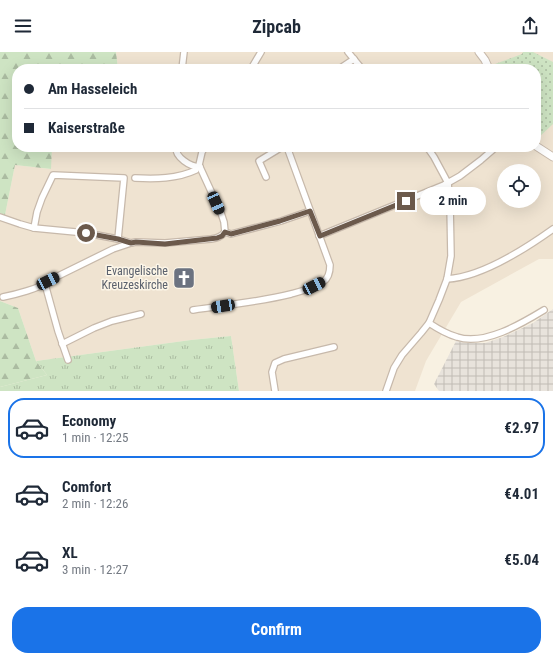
<!DOCTYPE html>
<html lang="en">
<head>
<meta charset="utf-8">
<style>
  body { margin:0; font-family:"Roboto Condensed",sans-serif; background:#f6f6f7; color:#1f2937; height:100vh; display:flex; flex-direction:column; font-size:15px; white-space:nowrap }
  * { box-sizing:border-box; margin:0 }
  p { font-size:13px; color:#747a83 }
  .icon { flex:none; width:22px; height:22px; fill:none; stroke:currentColor; stroke-width:2; stroke-linecap:round; stroke-linejoin:round }
  .map { position:relative; height:339px; overflow:hidden }
  .panel { display:flex; flex-direction:column; background:#fff; flex:1 }
  .panel>* { flex:none }
  .hud { position:absolute; left:12px; top:12px; width:529px; height:88px; border-radius:16px; box-shadow:0 4px 16px #0002; display:grid; align-content:center; height:88px; padding:0 12px; background:#fff }
  .fabs { position:absolute; left:497px; top:112px; display:grid; gap:8px }
  .fabs a { display:grid; place-items:center; width:44px; height:44px; border-radius:50%; background:#fff; box-shadow:0 4px 16px #0002; font-size:20px }
  .end { position:absolute; width:18px; height:18px; margin:-9px; border:5px solid #6c5a4c; background:#fff; box-shadow:0 0 0 2px #fff }
  .from { border-radius:50% }
  .bubble { position:absolute; height:28px; border-radius:14px; background:#fff; box-shadow:0 4px 16px #0002; font-size:13px; font-weight:700; line-height:28px; text-align:center }
  .car { position:absolute; width:12px; height:24px; margin:-12px -6px; border-radius:5px; box-shadow:0 0 3px 1px #0007; background:linear-gradient(#222 24%,#8ab4d8 0 40%,#222 0 76%,#8ab4d8 0 86%,#222 0) }
  .hud b { display:flex; align-items:center; gap:14px; height:38px; font-size:15px }
  .hud b+b { border-top:1px solid #e0e1e3 }
  .hud i { width:10px; height:10px; background:#1f2937 }
  ul { padding:7px 0 0; list-style:none }
  li { display:flex; align-items:center; gap:12px; height:60px; margin:0 8px 6px; padding:0 4px; border:2px solid transparent; border-radius:16px }
  li div { flex:1 }
  li b { display:block; font-size:15px }
  li em { font-style:normal; font-weight:700 }
  li.active { border-color:#1a73e8 }
  li>.icon { width:36px; height:36px; stroke-width:1.5 }
  .button { display:flex; gap:8px; margin-top:auto; padding:8px 12px }
  .button a { flex:1; height:46px; border-radius:16px; background:#1a73e8; color:#fff; font-size:16px; font-weight:700; line-height:46px; text-align:center }
  header { display:flex; justify-content:space-between; align-items:center; height:52px; padding:0 12px; background:#fff; font-size:18px; font-weight:700 }
  .map>svg:first-child { display:block }
  .residential { fill:#efe3d1; fill-rule:evenodd }
  .industrial { fill:url(#industrial-grid) }
  .grass { fill:url(#grass-tufts) }
  .forest { fill:url(#forest-firs) }
  .park { fill:url(#park-dots) }
  .lines { fill:none; stroke-linecap:round; stroke-linejoin:round }
  .minor-casing { stroke:#c7b9ab; stroke-width:8 }
  .tertiary-casing { stroke:#c7b9ab; stroke-width:9 }
  .minor { stroke:#fff; stroke-width:5.5 }
  .tertiary { stroke:#fff; stroke-width:7 }
  .route { stroke:#6c5a4c; stroke-width:5 }
  .labels { text-anchor:middle; dominant-baseline:central; stroke-width:3; stroke-linejoin:round; paint-order:stroke }
  .worship-label { font-size:12px; fill:#5b616d; stroke:#fcf5e7; text-anchor:end }
</style>
</head>
<body>
<header><svg class="icon" aria-label="menu" viewBox="0 0 24 24"><path d="M4 6h16M4 12h16M4 18h16"/></svg>Zipcab<svg class="icon" aria-label="share" viewBox="0 0 24 24"><path d="M12 15V3M7 8l5-5 5 5M5 13v7h14v-7"/></svg></header>
<div class="map">
<svg width="553" height="339" viewBox="0 0 553 339">
  <defs>
    <pattern id="industrial-grid" width="8" height="8" patternUnits="userSpaceOnUse"><rect width="8" height="8" fill="#e8e3dc"/><path d="M0 4h8M4 0v8" fill="none" stroke="#c0bbb5"/></pattern>
    <pattern id="grass-tufts" width="24" height="20" patternUnits="userSpaceOnUse"><rect width="24" height="20" fill="#cee4c3"/><path d="M3 7l-1-3M5 7V3M7 7l1-3M15 17l-1-3M17 17v-4M19 17l1-3" fill="none" stroke="#abbca1"/></pattern>
    <pattern id="forest-firs" width="22" height="20" patternUnits="userSpaceOnUse"><rect width="22" height="20" fill="#cee4c3"/><path d="M5 1l3.5 6h-7zM16 11l3.5 6h-7z" fill="#abbca1"/></pattern>
    <pattern id="park-dots" width="8" height="8" patternUnits="userSpaceOnUse"><rect width="8" height="8" fill="#cee4c3"/><path d="M2 2h.1M6 6h.1" fill="none" stroke="#abbca1" stroke-width="1.8" stroke-linecap="round"/></pattern>
  </defs>
  <rect width="100%" height="100%" fill="#f8f1e2"/>
  <path class="residential" d="M 116,0 L 553,0 L 553,207 L 539,207 L 461,250 L 426,309 L 415,339 L 239,339 L 231,284 L 191,288 L 36,309 L 18,256 L 0,249 L 0,161 L 5,163 L 15,113 L 50,117 L 52,95 L 123,97 L 123,95 L 536,95 L 536,17 L 118,17 ZM 504,119 L 534,119 L 534,149 L 504,149 Z"/>
  <polygon class="industrial" points="553,257 553,339 439,339 434,332 456,289 466,291 485,291 503,285 533,271"/>
  <polygon class="grass" points="231,284 239,339 0,339 0,335 47,323 36,309 191,288"/>
  <g class="forest">
    <polygon points="0,0 116,0 118,17 17,17 17,95 52,95 51,117 15,113 5,163 0,161"/>
    <polygon points="0,249 18,256 36,309 47,323 0,335"/>
  </g>
  <polygon class="park" points="523,0 533,0 553,10 553,72 537,87 536,86 536,17 497,17 495,12 522,2"/>
  <g class="lines">
    <g class="minor-casing">
      <g id="minor">
        <polyline points="348,0 362,17"/>
        <polyline points="182,17 184,0"/>
        <polyline points="251,17 261,0"/>
        <polyline points="339,17 354,7"/>
        <path d="M 176,95 C 175,105 190,115 200,115"/>
        <polyline points="205,95 202,100 199,113 221,161 224,170 225,180"/>
        <polyline points="266,125 259,109 282,95"/>
        <path d="M 135,126 C 155,127 177,127 196,118 L 197,115"/>
        <path d="M 0,165 L 20,172 L 34,176 L 86,181 L 118,187 L 131,191 L 136,190 L 165,191 L 211,187 C 217,186 221,185 225,180"/>
        <polyline points="34,176 37,160 42,146 53,123 124,126 118,187"/>
        <polyline points="225,180 231,182 281,169 310,159"/>
        <polyline points="319,184 444,133 460,124 481,108 496,95"/>
        <path d="M 447,227 C 482,225 525,197 553,177"/>
        <polyline points="45,232 58,279 68,308"/>
        <path d="M 3,245 C 13,243 42,236 48,229 L 113,197 L 131,191"/>
        <path d="M 193,258 C 226,253 259,250 291,242 C 302,239 314,236 323,230 C 329,226 330,220 330,213 L 287,95"/>
        <path d="M 429,271 C 438,277 446,282 457,285 C 484,294 521,272 544,258"/>
        <polyline points="62,292 94,276 112,269 141,262"/>
        <polyline points="275,339 272,320 275,311 284,307 334,295"/>
        <polyline points="386,339 394,316 402,303 421,281 429,271 439,248 447,227 451,204 450,152 448,131 434,105 427,95"/>
      </g>
    </g>
    <g class="tertiary-casing">
      <g id="tertiary">
        <polyline points="479,0 485,8 489,17"/>
        <polyline points="536,94 553,105"/>
      </g>
    </g>
    <use href="#minor" class="minor"/>
    <use href="#tertiary" class="tertiary"/>
  </g>
  <g class="lines">
    <polyline class="route" points="86,181 118,187 131,191 136,190 165,192 217,186 222,184 225,180 231,182 280,169 310,159 320,184 406,149"/>
  </g>
  <defs>
    <g id="church-square" transform="scale(1.15)"><rect x="-9" y="-9" width="18" height="18" rx="4" fill="#6b7280" stroke="#fcf5e7"/><path d="M-1.2-6h2.4v3.5h3.3v2.4h-3.3V6h-2.4V-.1h-3.3v-2.4h3.3Z" fill="#fff"/></g>
  </defs>
  <g fill-rule="evenodd">
    <use href="#church-square" x="184" y="226"/>
  </g>
  <g class="labels">
    <g class="worship-label">
      <text x="168" y="219">Evangelische<tspan x="168" dy="14">Kreuzeskirche</tspan></text>
    </g>
  </g>
</svg>
<div class="fabs">
<a><svg class="icon" aria-label="locate" viewBox="0 0 24 24"><circle cx="12" cy="12" r="6"/><path d="M12 2v4M12 18v4M2 12h4M18 12h4"/></svg></a>
</div>
<i class="end from" style="left:86px;top:181px"></i>
<i class="end" style="left:406px;top:149px"></i>
<div class="bubble" style="left:420px;top:135px;width:66px">2 min</div>
<i class="car" style="left:216px;top:151px;rotate:156deg"></i>
<i class="car" style="left:48px;top:229px;rotate:64deg"></i>
<i class="car" style="left:314px;top:234px;rotate:63deg"></i>
<i class="car" style="left:223px;top:254px;rotate:261deg"></i>
<div class="hud">
<b><i class="from"></i>Am Hasseleich</b>
<b><i></i>Kaiserstraße</b>
</div>
</div>
<section class="panel">
<ul>
<li class="active"><svg class="icon" aria-label="car" viewBox="0 0 24 24"><path d="M5 17H2v-5l4-1 3-4h7l3 4 3 1v5h-3M9 17h6M6 11h13"/><circle cx="7" cy="17" r="2"/><circle cx="17" cy="17" r="2"/></svg><div><b>Economy</b><p>1 min · 12:25</p></div><em>€2.97</em></li>
<li><svg class="icon" aria-label="car" viewBox="0 0 24 24"><path d="M5 17H2v-5l4-1 3-4h7l3 4 3 1v5h-3M9 17h6M6 11h13"/><circle cx="7" cy="17" r="2"/><circle cx="17" cy="17" r="2"/></svg><div><b>Comfort</b><p>2 min · 12:26</p></div><em>€4.01</em></li>
<li><svg class="icon" aria-label="car" viewBox="0 0 24 24"><path d="M5 17H2v-5l4-1 3-4h7l3 4 3 1v5h-3M9 17h6M6 11h13"/><circle cx="7" cy="17" r="2"/><circle cx="17" cy="17" r="2"/></svg><div><b>XL</b><p>3 min · 12:27</p></div><em>€5.04</em></li>
</ul>
<div class="button"><a>Confirm</a></div>
</section>
</body>
</html>
